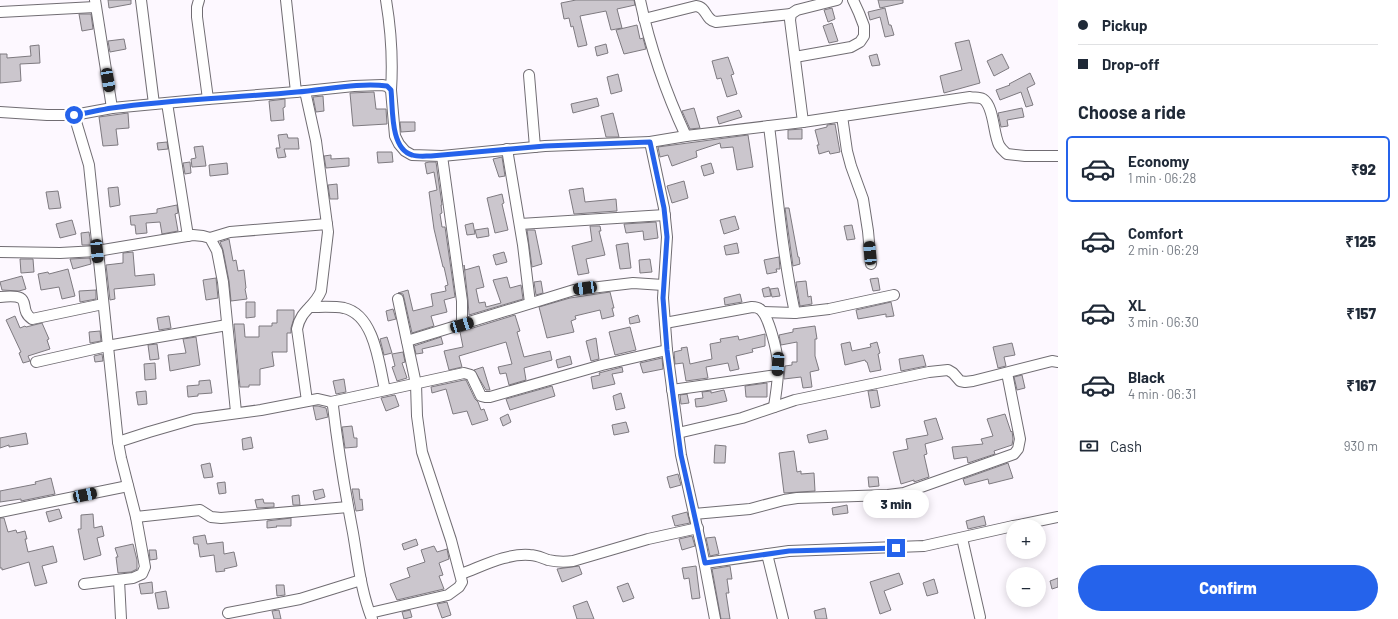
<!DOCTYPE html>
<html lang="en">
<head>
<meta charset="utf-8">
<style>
  body { margin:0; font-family:Barlow,sans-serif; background:#f6f6f7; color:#1f2937; height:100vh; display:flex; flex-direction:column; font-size:15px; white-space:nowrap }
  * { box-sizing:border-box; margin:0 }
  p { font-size:13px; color:#747a83 }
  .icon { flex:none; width:22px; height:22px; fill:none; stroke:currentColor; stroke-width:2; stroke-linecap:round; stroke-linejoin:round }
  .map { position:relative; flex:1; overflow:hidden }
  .drawer { display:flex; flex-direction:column; background:#fff; width:340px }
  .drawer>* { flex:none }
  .guide { display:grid; align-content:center; height:88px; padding:0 20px; background:#fff }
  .tools { position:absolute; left:1006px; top:519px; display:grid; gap:8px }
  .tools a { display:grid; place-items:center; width:40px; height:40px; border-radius:50%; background:#fff; box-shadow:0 2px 10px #0003; font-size:20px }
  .end { position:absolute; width:18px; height:18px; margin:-9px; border:5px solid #2563eb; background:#fff; box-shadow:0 0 0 2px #fff }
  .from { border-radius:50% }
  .bubble { position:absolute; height:28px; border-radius:14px; background:#fff; box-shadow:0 2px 10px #0003; font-size:13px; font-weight:800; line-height:28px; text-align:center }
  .car { position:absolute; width:12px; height:24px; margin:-12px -6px; border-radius:5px; box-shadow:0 0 3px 1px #0007; background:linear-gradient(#222 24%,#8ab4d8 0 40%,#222 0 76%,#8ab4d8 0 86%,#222 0) }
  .guide b { display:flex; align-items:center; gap:14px; height:38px; font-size:15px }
  .guide b+b { border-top:1px solid #e0e1e3 }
  .guide i { width:10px; height:10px; background:#1f2937 }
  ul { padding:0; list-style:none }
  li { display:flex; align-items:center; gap:12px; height:66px; margin:0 8px 6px; padding:0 12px; border:2px solid transparent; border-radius:6px }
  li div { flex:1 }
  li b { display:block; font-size:15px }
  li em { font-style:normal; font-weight:800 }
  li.active { border-color:#2563eb }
  li>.icon { width:36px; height:36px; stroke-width:1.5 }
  h2 { padding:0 20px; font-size:18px; line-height:48px }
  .pay { display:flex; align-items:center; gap:10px; height:44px; padding:0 20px; font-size:15px }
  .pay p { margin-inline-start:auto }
  .primary-button { display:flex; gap:8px; margin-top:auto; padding:8px 20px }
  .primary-button a { flex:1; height:46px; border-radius:24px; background:#2563eb; color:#fff; font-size:16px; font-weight:800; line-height:46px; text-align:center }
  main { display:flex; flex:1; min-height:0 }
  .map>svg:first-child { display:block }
  .building { fill:#cbc6cd; stroke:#7e7a80 }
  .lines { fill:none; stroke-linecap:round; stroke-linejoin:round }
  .minor-casing { stroke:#716d73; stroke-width:12 }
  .minor { stroke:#fff; stroke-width:10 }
  .route { stroke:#2563eb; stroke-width:5 }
</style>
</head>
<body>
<main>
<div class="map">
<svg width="1058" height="619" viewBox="0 0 1058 619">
  <rect width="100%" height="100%" fill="#fdf8ff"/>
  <g class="building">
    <polygon points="108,0 131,0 131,4 109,8"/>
    <polygon points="576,0 634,0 635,5 617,9 622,28 611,30 606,11 580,16 587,45 578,47 573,26 571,27 569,18 564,19 561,3"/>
    <polygon points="878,0 903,0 903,3 880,8"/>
    <polygon points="832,8 835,19 828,22 824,10"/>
    <polygon points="885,8 889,25 891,25 894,35 885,37 880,17 870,20 868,12"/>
    <polygon points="79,14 91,14 93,29 82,31"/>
    <polygon points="832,23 838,41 829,43 823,26"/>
    <polygon points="637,25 640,39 643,38 646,49 624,54 616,30"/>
    <polygon points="124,39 126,49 110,52 108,41"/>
    <polygon points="969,40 980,83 944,93 940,76 962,70 955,43"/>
    <polygon points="606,44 608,53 597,56 595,47"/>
    <polygon points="39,45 40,63 20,64 21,81 0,83 0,54 7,54 7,58 31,56 30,46"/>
    <polygon points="877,54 880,65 872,66 869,56"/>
    <polygon points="1002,54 1009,68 994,76 987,61"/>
    <polygon points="728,57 734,74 731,75 737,94 727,97 721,78 717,79 712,61"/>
    <polygon points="1030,73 1035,84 1027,88 1033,105 1026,107 1021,92 1000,100 996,90 1010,85 1009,84"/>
    <polygon points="618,74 622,91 611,94 607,77"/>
    <polygon points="374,92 376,109 386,109 387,124 353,126 350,93"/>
    <polygon points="323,96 324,111 316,112 313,97"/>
    <polygon points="597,98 599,106 573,113 571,104"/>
    <polygon points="285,99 285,107 283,108 284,120 271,121 269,101"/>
    <polygon points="694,108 700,128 690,129 682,111"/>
    <polygon points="1022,108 1024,117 1007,120 1008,126 1001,127 998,113"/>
    <polygon points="739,110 742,117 719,124 717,117"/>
    <polygon points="128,113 129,128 116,129 118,145 103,146 99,117"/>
    <polygon points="613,113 619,137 606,137 601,116"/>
    <polygon points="400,122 415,122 415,131 401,132"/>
    <polygon points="835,124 840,152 830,154 829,151 819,154 817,145 819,145 815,130 827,127 827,125"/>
    <polygon points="802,129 802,139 788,139 788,130"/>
    <polygon points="287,134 288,138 298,138 299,149 284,149 286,157 278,158 276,148 280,148 278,135"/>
    <polygon points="748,135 753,167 737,170 733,147 721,148 720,143 696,151 697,157 672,166 668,155 660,157 658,147"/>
    <polygon points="167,142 168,149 158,150 157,143"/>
    <polygon points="203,146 206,166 192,167 191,159 196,158 194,147"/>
    <polygon points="377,152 392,152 393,162 378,163"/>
    <polygon points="331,155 331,159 349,158 349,166 326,168 324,156"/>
    <polygon points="502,157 505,176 499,177 493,159"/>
    <polygon points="190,162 191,173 185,174 183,163"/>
    <polygon points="429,162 436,162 442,205 441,205 442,213 440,214 442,227 445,227 455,297 444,300 447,312 431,316 434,326 412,333 404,298 403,294 398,293 408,290 413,311 433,306 431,294 446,291 445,286 448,285 444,267 443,267 434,229 429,192 437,190 434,172 427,174 425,163"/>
    <polygon points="227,163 228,174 210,176 209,165"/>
    <polygon points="711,163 714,173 704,176 701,166"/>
    <polygon points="684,181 688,198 672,203 667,186"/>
    <polygon points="337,184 338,199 330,199 328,185"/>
    <polygon points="118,187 120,205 110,207 108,188"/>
    <polygon points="583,188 585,202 616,199 617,211 574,214 569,190"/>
    <polygon points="58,191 61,208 49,209 46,192"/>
    <polygon points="502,194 504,203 502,204 508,230 495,233 487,198"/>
    <polygon points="177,205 178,213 175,214 178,231 162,234 160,222 146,223 147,233 136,234 135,225 131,225 130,216 157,213 157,209"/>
    <polygon points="785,208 789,208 798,257 799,257 800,264 793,266"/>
    <polygon points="735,216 739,229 724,234 720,220"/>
    <polygon points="72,220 76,234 60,238 56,224"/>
    <polygon points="656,222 658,238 644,240 643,231 626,233 624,224"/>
    <polygon points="473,223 475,234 467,235 465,225"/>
    <polygon points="852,225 855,239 847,240 844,226"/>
    <polygon points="590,226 600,226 601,231 599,231 605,255 586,259 589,273 578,275 572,246 592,241"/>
    <polygon points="488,228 489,236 477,238 475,230"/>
    <polygon points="527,230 535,230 542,264 532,267"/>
    <polygon points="89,232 91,245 82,245 81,233"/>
    <polygon points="229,239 233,261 236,260 238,271 244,270 246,288 245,289 247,299 231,301 229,281 223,250 220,242"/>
    <polygon points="628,243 631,268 620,269 616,245"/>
    <polygon points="737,243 739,253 726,255 724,246"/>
    <polygon points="133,252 135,276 154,274 155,285 114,289 115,299 110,300 106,265 123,263 123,253"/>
    <polygon points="504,252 507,262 496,265 493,255"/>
    <polygon points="779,257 780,269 776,269 777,272 767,274 764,260"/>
    <polygon points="90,258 91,264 73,269 70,259"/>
    <polygon points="20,259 33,259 34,272 21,273"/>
    <polygon points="650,259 652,272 640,273 639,260"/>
    <polygon points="464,265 465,270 479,266 484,287 476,289 479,303 485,302 486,307 501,303 493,280 507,277 510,288 521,285 523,299 469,315 468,300"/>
    <polygon points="68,269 75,296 62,299 59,287 41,290 38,274 48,272 49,274"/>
    <polygon points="22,276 26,289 19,291 2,290 0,282"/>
    <polygon points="216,278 218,298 206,300 203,280"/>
    <polygon points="878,278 880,290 873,291 870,279"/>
    <polygon points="541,281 543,293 536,295 534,282"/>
    <polygon points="806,281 808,297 811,296 812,304 800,306 796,282"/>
    <polygon points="769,287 771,296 764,297 762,289"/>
    <polygon points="778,288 780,296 772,297 770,289"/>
    <polygon points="96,290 96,299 80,302 79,291"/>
    <polygon points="610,292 614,308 612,308 614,316 602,319 600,310 575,316 576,319 571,321 574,332 547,338 539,307 570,298"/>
    <polygon points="740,294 742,302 725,305 724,298"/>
    <polygon points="246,302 255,302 255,317 246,318"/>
    <polygon points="891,302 894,316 886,317 886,314 858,319 856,310"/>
    <polygon points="393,309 396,319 388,321 386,311"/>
    <polygon points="277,310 294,310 294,318 291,328 291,333 287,333 287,352 272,352 274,366 260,369 260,385 249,385 249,387 240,387 234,324 244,324 245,337 259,337 259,326 272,326 272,323 277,323"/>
    <polygon points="515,315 520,331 517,332 524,357 550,351 552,360 524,368 526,380 509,385 506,373 500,374 498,367 512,364 506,342 459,356 462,367 449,370 444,351 463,347 460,332"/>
    <polygon points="638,315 640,322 630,324 629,318"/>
    <polygon points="15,316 20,328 25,326 26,327 42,323 49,339 47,340 50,349 28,356 30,361 23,363 19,353 21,352 6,320"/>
    <polygon points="169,316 171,328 159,330 157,318"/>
    <polygon points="815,326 817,339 815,339 815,356 819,370 810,372 812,387 803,388 801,377 784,379 785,366 792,365 792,362 797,362 797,342 781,345 779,335 793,332 793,329"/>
    <polygon points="630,327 636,350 615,355 609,332"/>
    <polygon points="100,331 101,341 90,343 89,332"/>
    <polygon points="765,334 765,346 752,349 753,352 736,356 739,369 730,371 728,363 706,367 708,378 686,381 683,363 675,364 674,352 682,350 681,348 687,347 690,364 712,359 710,344 721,342 720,339 738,336 739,340"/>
    <polygon points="196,337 200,365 170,371 168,355 186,353 183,339"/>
    <polygon points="387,337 392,353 384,355 380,339"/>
    <polygon points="441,337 443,344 422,349 423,353 416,354 414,346"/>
    <polygon points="596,338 599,359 591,361 586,341"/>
    <polygon points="850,342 852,351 871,347 870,344 877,342 880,353 878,354 881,370 870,372 867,362 866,362 865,360 845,365 841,344"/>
    <polygon points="1012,343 1015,355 1004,357 1006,366 998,368 993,347"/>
    <polygon points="157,344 159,359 150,360 148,345"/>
    <polygon points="403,352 405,362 402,363 407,378 397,381 392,367 395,366 392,354"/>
    <polygon points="102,354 103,361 95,362 94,356"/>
    <polygon points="923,355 926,366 901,371 899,359"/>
    <polygon points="570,356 572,364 558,368 556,360"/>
    <polygon points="662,358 663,369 643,373 640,363"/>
    <polygon points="155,363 156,379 145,380 144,364"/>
    <polygon points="483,367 490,390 486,390 474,370"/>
    <polygon points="622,367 623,372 612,374 615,384 593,389 591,377 600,375 599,373"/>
    <polygon points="1022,375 1025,388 1017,390 1014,377"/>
    <polygon points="344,379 346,392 336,394 333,381"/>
    <polygon points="210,380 212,393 198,394 198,396 188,397 187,386 199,385 199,381"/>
    <polygon points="464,380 466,380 475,399 478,402 481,410 484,409 488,420 472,425 467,411 453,414 446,389 432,393 431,387"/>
    <polygon points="767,383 767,397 746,397 745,386"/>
    <polygon points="552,386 555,396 510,410 506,399"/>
    <polygon points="724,390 727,401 705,406 696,407 695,399 703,398 702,392 711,391 711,393"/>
    <polygon points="877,390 880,406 871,408 868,391"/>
    <polygon points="146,391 147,404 138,405 136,392"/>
    <polygon points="621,393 625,408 616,410 613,396"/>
    <polygon points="687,394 689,403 681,404 680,395"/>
    <polygon points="395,395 399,406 386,411 381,398"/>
    <polygon points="313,406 318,406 326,408 328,417 316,420"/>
    <polygon points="508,414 511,422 503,426 500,418"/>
    <polygon points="1005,414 1011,432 1012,431 1013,439 1012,445 994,451 995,454 968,463 967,457 954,459 952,447 983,444 981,439 993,436 987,419"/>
    <polygon points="936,418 943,439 925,444 927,454 924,455 929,477 914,482 914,480 901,484 893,452 908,449 906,439 928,435 924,421"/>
    <polygon points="626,422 629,432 614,435 612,425"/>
    <polygon points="352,426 354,438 357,438 357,447 345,448 342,427"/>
    <polygon points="826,430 828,439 809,443 807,435"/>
    <polygon points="26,433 28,444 9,447 9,445 0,448 0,438"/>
    <polygon points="251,437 253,448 243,450 242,439"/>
    <polygon points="715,445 726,446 725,463 714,463"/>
    <polygon points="794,451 797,472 801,471 801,474 814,473 815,491 784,493 779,453"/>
    <polygon points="210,463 213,477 204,478 201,465"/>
    <polygon points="1008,463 1013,478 989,484 988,479 965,485 963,479"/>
    <polygon points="678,474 681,485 670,488 667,477"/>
    <polygon points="868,477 878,477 879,486 869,487"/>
    <polygon points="51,478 55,494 21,501 21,499 0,502 0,491 36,484 35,482"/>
    <polygon points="225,482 226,493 219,494 217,483"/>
    <polygon points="323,489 325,497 315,500 313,491"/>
    <polygon points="352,489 359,489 360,500 362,499 363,510 356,511"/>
    <polygon points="299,495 300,505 293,505 292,496"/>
    <polygon points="263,499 264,503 274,503 274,507 257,508 255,500"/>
    <polygon points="847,505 848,513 833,515 832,508"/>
    <polygon points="59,509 62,518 49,522 46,512"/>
    <polygon points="687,512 690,523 675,526 672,516"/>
    <polygon points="93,514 94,528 102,526 104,536 97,538 101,555 84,560 78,529 81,529 81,515"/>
    <polygon points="984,516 986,525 968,529 966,521"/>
    <polygon points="0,518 4,518 8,532 16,530 17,533 25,531 27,539 25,539 28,552 53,546 57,562 42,566 47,583 35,586 29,562 2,570 2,568 0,568"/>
    <polygon points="291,518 291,526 276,526 277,527 267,528 267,521"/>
    <polygon points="205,535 207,544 223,542 224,554 234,552 237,566 224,569 225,571 216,572 214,555 200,557 198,544 194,544 193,537"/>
    <polygon points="692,536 695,546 682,550 679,539"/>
    <polygon points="715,537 719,554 710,556 706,538"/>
    <polygon points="416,539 418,545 404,550 402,544"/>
    <polygon points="133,544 137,560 137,569 131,572 118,573 116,557 118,557 115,548"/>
    <polygon points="434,546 437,552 447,549 449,559 439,563 443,575 439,576 444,589 397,600 390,584 410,577 407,568 425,562 421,550"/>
    <polygon points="149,550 156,550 157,559 150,560"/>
    <polygon points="579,566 582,574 562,582 557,569"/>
    <polygon points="696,566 700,598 692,599 689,578 684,579 682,568"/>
    <polygon points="730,566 732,579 727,579 729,593 726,593 730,619 721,619 712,569"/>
    <polygon points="899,573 903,584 884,591 891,610 880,614 870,582"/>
    <polygon points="1058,578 1058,587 1052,589 1050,581"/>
    <polygon points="934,579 938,593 927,596 923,583"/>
    <polygon points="152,582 153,593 141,594 139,584"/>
    <polygon points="628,583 634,598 623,602 617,587"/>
    <polygon points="276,585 284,585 285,595 277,596"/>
    <polygon points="166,591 169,608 158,609 155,593"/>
    <polygon points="587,601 594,619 577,619 573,606"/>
    <polygon points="447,602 451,615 442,618 437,604"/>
    <polygon points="825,608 827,619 816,619 814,611"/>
    <polygon points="279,610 281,619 274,619 272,611"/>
    <polygon points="410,610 412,617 404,619 402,612"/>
  </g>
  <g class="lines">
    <g class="minor-casing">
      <g id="minor">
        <polyline points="95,0 112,108"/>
        <polyline points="141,0 154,104"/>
        <polyline points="199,0 197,7 197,17 208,99"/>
        <polyline points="286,0 296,92"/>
        <path d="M 386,0 C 391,30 393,60 391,90"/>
        <path d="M 640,0 C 650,47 666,93 686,136"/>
        <polyline points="0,12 95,7"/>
        <path d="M 644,19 L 696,6 C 707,7 705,20 716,22 L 791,14"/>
        <polyline points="795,57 851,47 860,42 864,36 864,26 859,13 853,0"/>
        <polyline points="529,75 535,147"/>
        <path d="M 305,91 L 316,141 L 328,232 L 321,291 C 314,308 301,309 297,329 L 307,401"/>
        <polyline points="167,103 188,236"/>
        <polyline points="0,112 47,115 74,115 112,108 208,99 296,92 354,86 382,85 387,86 391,90 395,136 399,144 405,151 412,155 442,156 545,146 650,142"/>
        <polyline points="74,115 89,165 118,442 121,458 136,517 145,567 142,574 133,578 84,584"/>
        <polyline points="842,116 847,151 851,166 863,199 868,231 871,264"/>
        <polyline points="803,122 791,28 790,20 791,14 797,10 837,0"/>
        <path d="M 769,126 C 777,189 782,252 795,313"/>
        <polyline points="507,149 523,245 530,303"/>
        <polyline points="442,156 462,301 462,325"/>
        <polyline points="520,224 665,215"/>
        <polyline points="210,238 230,232 327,224"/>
        <polyline points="0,252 60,253 97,251 193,235 203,236 210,238 217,251 223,282 236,412"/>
        <path d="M 0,297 C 37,293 16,308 32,319 L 103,304"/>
        <path d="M 310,307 C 321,307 334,306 344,308 C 375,315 379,365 385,390"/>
        <polyline points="763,312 795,313 829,309 894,295"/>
        <path d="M 665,323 L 752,307 C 755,307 758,307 761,310 C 769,317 777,351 778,363 C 779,377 776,392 774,407"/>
        <polyline points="407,341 574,290 633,283 663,285"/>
        <polyline points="36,362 107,346 227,325"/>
        <polyline points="672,390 777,375"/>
        <polyline points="331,402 464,373 471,375 481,396 485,397 490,397 602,365 667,350"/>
        <polyline points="678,433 742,418 795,400 929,372 948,370 953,373 960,381 965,382 973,381 1052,361 1058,362"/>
        <path d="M 118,442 L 149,432 L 194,419 L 261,410 L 318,399 L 331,402 L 333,406 C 338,449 345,491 353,533 C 358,562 361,592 372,619"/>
        <polyline points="0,512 128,486"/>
        <polyline points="694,514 750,509 784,500 797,498 888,495 904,493 1014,454 1018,449 1020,439 1007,373"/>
        <polyline points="136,517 200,510 211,517 221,518 348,507"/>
        <polyline points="1014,526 1058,517"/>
        <polyline points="962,538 980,617"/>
        <polyline points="767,554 783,619"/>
        <polyline points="705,563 789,551 924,546 1013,526"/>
        <path d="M 461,574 C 483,566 507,553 530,555 C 537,555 542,558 548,560 C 557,562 565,562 573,561 L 648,539 L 698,528"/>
        <polyline points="119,580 121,619"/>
        <polyline points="228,613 300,599 361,580"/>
        <polyline points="370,613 448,595 459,587 462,582 451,540 422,452 417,416 416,384 398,299"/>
        <path d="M 715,619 L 701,545 L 681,455 L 678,433 L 667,350 L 663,298 L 667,237 L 664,208 L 650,142 L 686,136 L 803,122 L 970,97 C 974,98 979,97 983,99 C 994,106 993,133 999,145 C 1001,149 1004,151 1007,154 L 1025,156 L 1058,156"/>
      </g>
    </g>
    <use href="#minor" class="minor"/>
  </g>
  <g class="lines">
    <path class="route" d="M 74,115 C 87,113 99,110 112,108 C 173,99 235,98 297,92 C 324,90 360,82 387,86 L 391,90 C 393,108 390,149 412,155 C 418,157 425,156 431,156 L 545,146 L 650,142 L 664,208 L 667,237 L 663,298 L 667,350 L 678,433 L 681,455 L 705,563 L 789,551 L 896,548"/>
  </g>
</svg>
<div class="tools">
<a>+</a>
<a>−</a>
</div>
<i class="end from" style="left:74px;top:115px"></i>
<i class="end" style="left:896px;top:548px"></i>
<div class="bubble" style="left:863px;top:490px;width:66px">3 min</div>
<i class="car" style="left:108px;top:80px;rotate:170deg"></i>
<i class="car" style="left:97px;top:251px;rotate:175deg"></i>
<i class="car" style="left:870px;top:253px;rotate:355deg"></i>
<i class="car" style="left:585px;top:288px;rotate:262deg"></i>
<i class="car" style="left:462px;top:325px;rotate:73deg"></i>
<i class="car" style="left:778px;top:364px;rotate:184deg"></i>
<i class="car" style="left:85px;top:495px;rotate:78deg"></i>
</div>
<section class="drawer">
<div class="guide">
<b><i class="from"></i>Pickup</b>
<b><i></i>Drop-off</b>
</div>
<h2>Choose a ride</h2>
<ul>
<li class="active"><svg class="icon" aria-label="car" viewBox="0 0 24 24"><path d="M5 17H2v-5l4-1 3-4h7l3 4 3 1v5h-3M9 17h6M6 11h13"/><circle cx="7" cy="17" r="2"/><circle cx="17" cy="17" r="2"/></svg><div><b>Economy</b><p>1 min · 06:28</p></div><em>₹92</em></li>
<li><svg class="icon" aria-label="car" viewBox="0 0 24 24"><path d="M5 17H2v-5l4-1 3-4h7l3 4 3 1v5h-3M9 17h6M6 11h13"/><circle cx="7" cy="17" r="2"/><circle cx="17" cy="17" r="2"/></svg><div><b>Comfort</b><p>2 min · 06:29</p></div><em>₹125</em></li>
<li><svg class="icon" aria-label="car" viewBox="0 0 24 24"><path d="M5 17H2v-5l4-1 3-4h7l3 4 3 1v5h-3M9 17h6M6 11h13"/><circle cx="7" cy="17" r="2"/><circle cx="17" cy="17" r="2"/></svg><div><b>XL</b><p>3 min · 06:30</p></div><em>₹157</em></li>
<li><svg class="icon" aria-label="car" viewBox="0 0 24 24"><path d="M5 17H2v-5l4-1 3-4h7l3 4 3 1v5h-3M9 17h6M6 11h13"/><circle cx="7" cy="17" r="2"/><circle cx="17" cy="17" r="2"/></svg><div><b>Black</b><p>4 min · 06:31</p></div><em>₹167</em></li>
</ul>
<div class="pay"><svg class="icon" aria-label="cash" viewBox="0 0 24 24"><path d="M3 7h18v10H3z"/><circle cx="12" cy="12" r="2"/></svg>Cash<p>930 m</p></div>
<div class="primary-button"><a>Confirm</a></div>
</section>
</main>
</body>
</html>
